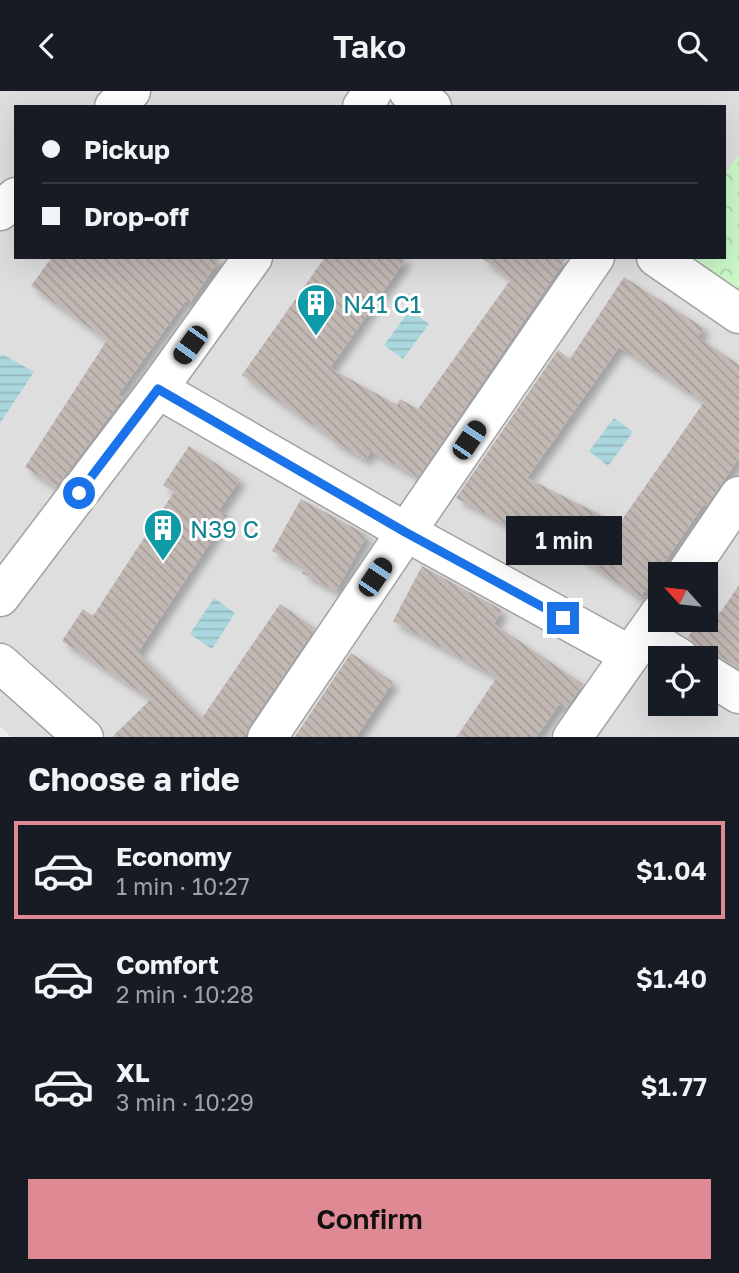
<!DOCTYPE html>
<html lang="en">
<head>
<meta charset="utf-8">
<style>
  body { margin:0; font-family:"Golos Text",sans-serif; background:#242831; color:#f1f3f6; height:100vh; display:flex; flex-direction:column; font-size:26px; white-space:nowrap }
  * { box-sizing:border-box; margin:0 }
  p { font-size:23px; color:#9ea1a6 }
  .icon { flex:none; width:38px; height:38px; fill:none; stroke:currentColor; stroke-width:2; stroke-linecap:round; stroke-linejoin:round }
  .map { position:relative; height:646px; overflow:hidden }
  .sheet { display:flex; flex-direction:column; background:#171b24; flex:1 }
  .sheet>* { flex:none }
  .top-card { position:absolute; left:14px; top:14px; width:712px; height:154px; border-radius:0px; box-shadow:0 7px 28px #0002; display:grid; align-content:center; height:154px; padding:0 28px; background:#171b24 }
  .needle { width:46px; rotate:297deg }
  .buttons { position:absolute; left:648px; top:471px; display:grid; gap:14px }
  .buttons a { display:grid; place-items:center; width:70px; height:70px; border-radius:0px; background:#171b24; box-shadow:0 7px 28px #0002; font-size:35px }
  .end { position:absolute; width:32px; height:32px; margin:-16px; border:9px solid #1a73e8; background:#fff; box-shadow:0 0 0 4px #fff }
  .from { border-radius:50% }
  .bubble { position:absolute; height:49px; border-radius:0px; background:#171b24; box-shadow:0 7px 28px #0002; font-size:23px; font-weight:600; line-height:49px; text-align:center }
  .car { position:absolute; width:21px; height:42px; margin:-21px -10px; border-radius:9px; box-shadow:0 0 5px 2px #0007; background:linear-gradient(#222 24%,#8ab4d8 0 40%,#222 0 76%,#8ab4d8 0 86%,#222 0) }
  .top-card b { display:flex; align-items:center; gap:24px; height:66px; font-size:26px }
  .top-card b+b { border-top:2px solid #363941 }
  .top-card i { width:18px; height:18px; background:#f1f3f6 }
  ul { padding:0; list-style:none }
  li { display:flex; align-items:center; gap:21px; height:98px; margin:0 14px 10px; padding:0 14px; border:4px solid transparent; border-radius:0px }
  li div { flex:1 }
  li b { display:block; font-size:26px }
  li em { font-style:normal; font-weight:600 }
  li.active { border-color:#df8995 }
  li>.icon { width:63px; height:63px; stroke-width:1.5 }
  h2 { padding:0 28px; font-size:32px; line-height:84px }
  .cta { display:flex; gap:14px; margin-top:auto; padding:14px 28px }
  .cta a { flex:1; height:80px; border-radius:0px; background:#df8995; color:#111; font-size:28px; font-weight:600; line-height:80px; text-align:center }
  header { display:flex; justify-content:space-between; align-items:center; height:91px; padding:0 28px; background:#171b24; font-size:32px; font-weight:600 }
  .map>svg:first-child { display:block }
  .residential { fill:#dfdede; fill-rule:evenodd }
  .park { fill:url(#park-crowns) }
  .water { fill:url(#water-rules) }
  .building { fill:url(#building-back-hatch); fill-rule:evenodd; filter:url(#shadow) }
  .lines { fill:none; stroke-linecap:round; stroke-linejoin:round }
  .minor-casing { stroke:#a2a2a2; stroke-width:41 }
  .tertiary-casing { stroke:#a2a2a2; stroke-width:41 }
  .minor { stroke:#fff; stroke-width:38 }
  .tertiary { stroke:#fff; stroke-width:38 }
  .route { stroke:#1a73e8; stroke-width:9 }
  .labels { text-anchor:middle; dominant-baseline:central; stroke-width:6; stroke-linejoin:round; paint-order:stroke }
  .culture-label { font-size:24px; fill:#0d838f; stroke:#fff; text-anchor:start }
</style>
</head>
<body>
<header><svg class="icon" aria-label="back" viewBox="0 0 24 24"><path d="M15 5l-7 7 7 7"/></svg>Tako<svg class="icon" aria-label="search" viewBox="0 0 24 24"><circle cx="10" cy="10" r="6"/><path d="M15 15l6 6"/></svg></header>
<div class="map">
<svg width="739" height="647" viewBox="0 0 739 647">
  <defs>
    <pattern id="park-crowns" width="20" height="18" patternUnits="userSpaceOnUse" patternTransform="scale(1.75)"><rect width="20" height="18" fill="#caf8c8"/><path d="M2 6a3 3 0 1 1 6 0M12 15a3 3 0 1 1 6 0" fill="none" stroke="#add4ac"/></pattern>
    <pattern id="water-rules" width="6" height="5" patternUnits="userSpaceOnUse" patternTransform="scale(1.75)"><rect width="6" height="5" fill="#aad7dd"/><path d="M0 2.5h6" fill="none" stroke="#92b8bd"/></pattern>
    <pattern id="building-back-hatch" width="6" height="6" patternUnits="userSpaceOnUse" patternTransform="scale(1.75)"><rect width="6" height="6" fill="#c2b8b4"/><path d="M-1 5l2 2M0 0l6 6M5-1l2 2" fill="none" stroke="#a69e9a"/></pattern>
    <filter id="shadow"><feDropShadow dx="6" dy="6" stdDeviation="3.5" flood-color="#0004"/></filter>
  </defs>
  <rect width="100%" height="100%" fill="#f1ede8"/>
  <path class="residential" d="M 0,0 L 739,0 L 739,646 L 12,647 L 0,635 ZM 16,16 L 724,16 L 724,166 L 16,166 ZM 660,483 L 705,483 L 705,528 L 660,528 ZM 660,567 L 705,567 L 705,612 L 660,612 Z"/>
  <polygon class="park" points="739,63 739,208 680,166 724,166 725,84"/>
  <g class="water">
    <polygon points="410,219 429,233 403,268 384,254"/>
    <polygon points="2,263 34,281 0,332 0,267"/>
    <polygon points="614,327 633,341 608,375 589,360"/>
    <polygon points="214,507 235,522 212,558 190,543"/>
  </g>
  <g class="building">
    <polygon points="52,166 221,166 190,212 186,209 118,304 123,307 56,396 25,376 107,249 31,195"/>
    <polygon points="325,166 407,166 330,277 397,314 400,308 418,318 511,188 480,166 567,166 418,386 370,360 366,369 331,349 332,347 242,284"/>
    <path d="M 624,186 L 704,237 L 698,246 L 739,274 L 739,367 L 706,415 L 704,413 L 640,507 L 563,455 L 560,461 L 456,407 L 558,259 L 570,268 ZM 619,256 L 704,311 L 619,433 L 527,387 Z"/>
    <polygon points="189,355 240,388 218,421 228,424 138,561 202,627 280,513 315,537 249,635 245,647 111,647 151,608 62,550 83,518 93,525 174,401 163,394"/>
    <polygon points="301,408 367,444 336,500 302,482 305,477 272,460"/>
    <polygon points="422,475 502,519 494,533 583,593 566,618 559,613 536,647 456,647 497,586 393,530"/>
    <polygon points="739,494 739,573 737,576 716,563 706,560 700,561 699,556 688,546 701,528 705,528 705,522 710,516 720,522"/>
    <polygon points="351,562 393,591 355,647 294,647"/>
  </g>
  <g class="lines">
    <g class="minor-casing">
      <g id="minor">
        <polyline points="408,0 432,16"/>
        <polyline points="114,16 131,0"/>
        <polyline points="362,16 373,0"/>
        <polyline points="0,120 16,106"/>
        <polyline points="656,166 739,223"/>
        <polyline points="158,298 406,441 630,564"/>
        <polyline points="0,506 158,298 253,166"/>
        <polyline points="644,545 680,567"/>
        <polyline points="0,572 84,647"/>
        <polyline points="705,582 739,603"/>
        <polyline points="267,647 406,441 595,166"/>
      </g>
    </g>
    <g class="tertiary-casing">
      <g id="tertiary">
        <polyline points="686,483 739,405"/>
        <polyline points="572,647 660,522"/>
      </g>
    </g>
    <use href="#minor" class="minor"/>
    <use href="#tertiary" class="tertiary"/>
  </g>
  <g class="lines">
    <polyline class="route" points="79,402 158,298 405,441 563,527"/>
  </g>
  <defs>
    <g id="building-pin" transform="scale(2.0125)"><path d="M0 17L-7.5 6A9.5 9.5 0 1 1 7.5 6Z" fill="#0f9aa8" stroke="#fff"/><path d="M-4-6H4V6H1V3H-1V6H-4ZM-2.5-4.3h1.7v1.8h-1.7ZM.8-4.3h1.7v1.8H.8ZM-2.5-1h1.7V.8h-1.7ZM.8-1h1.7V.8H.8Z" fill="#fff"/></g>
  </defs>
  <g fill-rule="evenodd">
    <use href="#building-pin" x="316" y="212"/>
    <use href="#building-pin" x="163" y="437"/>
  </g>
  <g class="labels">
    <g class="culture-label">
      <text x="343" y="212">N41 C1</text>
      <text x="190" y="437">N39 C</text>
    </g>
  </g>
</svg>
<div class="buttons">
<a><svg class="needle" viewBox="-14 -14 28 28"><path d="M0-13l5 13h-10z" fill="#e53935"/><path d="M0 13l5-13h-10z" fill="#9ea1a6"/></svg></a>
<a><svg class="icon" aria-label="locate" viewBox="0 0 24 24"><circle cx="12" cy="12" r="6"/><path d="M12 2v4M12 18v4M2 12h4M18 12h4"/></svg></a>
</div>
<i class="end from" style="left:79px;top:402px"></i>
<i class="end" style="left:563px;top:527px"></i>
<div class="bubble" style="left:506px;top:425px;width:116px">1 min</div>
<i class="car" style="left:190px;top:254px;rotate:216deg"></i>
<i class="car" style="left:469px;top:349px;rotate:34deg"></i>
<i class="car" style="left:375px;top:486px;rotate:34deg"></i>
<div class="top-card">
<b><i class="from"></i>Pickup</b>
<b><i></i>Drop-off</b>
</div>
</div>
<section class="sheet">
<h2>Choose a ride</h2>
<ul>
<li class="active"><svg class="icon" aria-label="car" viewBox="0 0 24 24"><path d="M5 17H2v-5l4-1 3-4h7l3 4 3 1v5h-3M9 17h6M6 11h13"/><circle cx="7" cy="17" r="2"/><circle cx="17" cy="17" r="2"/></svg><div><b>Economy</b><p>1 min · 10:27</p></div><em>$1.04</em></li>
<li><svg class="icon" aria-label="car" viewBox="0 0 24 24"><path d="M5 17H2v-5l4-1 3-4h7l3 4 3 1v5h-3M9 17h6M6 11h13"/><circle cx="7" cy="17" r="2"/><circle cx="17" cy="17" r="2"/></svg><div><b>Comfort</b><p>2 min · 10:28</p></div><em>$1.40</em></li>
<li><svg class="icon" aria-label="car" viewBox="0 0 24 24"><path d="M5 17H2v-5l4-1 3-4h7l3 4 3 1v5h-3M9 17h6M6 11h13"/><circle cx="7" cy="17" r="2"/><circle cx="17" cy="17" r="2"/></svg><div><b>XL</b><p>3 min · 10:29</p></div><em>$1.77</em></li>
</ul>
<div class="cta"><a>Confirm</a></div>
</section>
</body>
</html>
